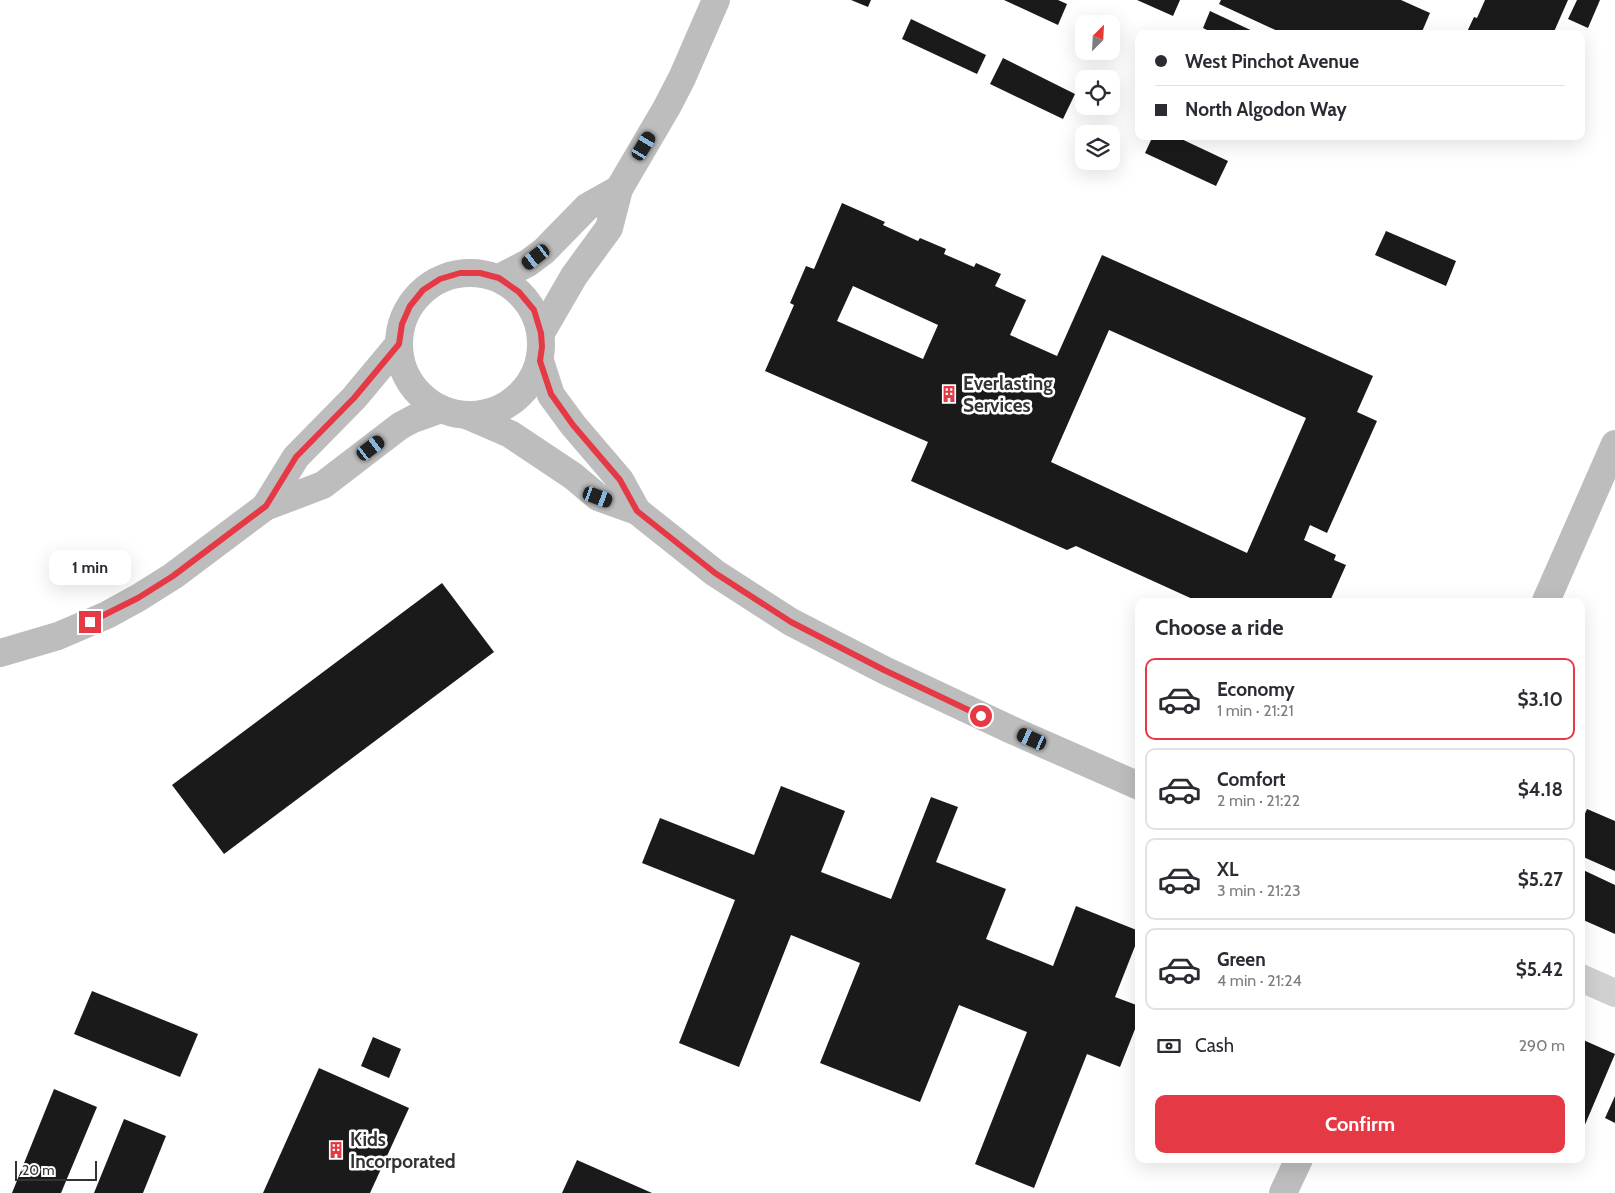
<!DOCTYPE html>
<html lang="en">
<head>
<meta charset="utf-8">
<style>
  body { margin:0; font-family:Cabin,sans-serif; background:#f2f2f3; color:#2b2b33; height:100vh; display:flex; flex-direction:column; font-size:19px; white-space:nowrap }
  * { box-sizing:border-box; margin:0 }
  p { font-size:16px; color:#7c7c81 }
  .icon { flex:none; width:28px; height:28px; fill:none; stroke:currentColor; stroke-width:2; stroke-linecap:round; stroke-linejoin:round }
  .map { position:relative; flex:1; overflow:hidden }
  .details { position:absolute; left:1135px; top:598px; width:450px; height:565px; display:flex; flex-direction:column; background:#fff; border-radius:10px; box-shadow:0 5px 20px #0002 }
  .details>* { flex:none }
  .guide { position:absolute; left:1135px; top:30px; width:450px; height:110px; border-radius:10px; box-shadow:0 5px 20px #0002; display:grid; align-content:center; height:110px; padding:0 20px; background:#fff }
  .needle { width:32px; rotate:24deg }
  .buttons { position:absolute; left:1075px; top:15px; display:grid; gap:10px }
  .buttons a { display:grid; place-items:center; width:45px; height:45px; border-radius:10px; background:#fff; box-shadow:0 5px 20px #0002; font-size:25px }
  .scale { position:absolute; left:15px; bottom:12px; width:82px; box-sizing:border-box; padding-left:5px; border:2px solid #333; border-top:0; font-size:14px; line-height:18px; white-space:nowrap; color:#333; -webkit-text-stroke:4px #fff; paint-order:stroke }
  .end { position:absolute; width:22px; height:22px; margin:-11px; border:6px solid #e63946; background:#fff; box-shadow:0 0 0 2px #fff }
  .from { border-radius:50% }
  .bubble { position:absolute; height:35px; border-radius:10px; background:#fff; box-shadow:0 5px 20px #0002; font-size:16px; font-weight:800; line-height:35px; text-align:center }
  .car { position:absolute; width:15px; height:30px; margin:-15px -8px; border-radius:6px; box-shadow:0 0 4px 1px #0007; background:linear-gradient(#222 24%,#8ab4d8 0 40%,#222 0 76%,#8ab4d8 0 86%,#222 0) }
  .guide b { display:flex; align-items:center; gap:18px; height:48px; font-size:19px }
  .guide b+b { border-top:1px solid #e1e1e2 }
  .guide i { width:12px; height:12px; background:#2b2b33 }
  ul { padding:0; list-style:none }
  li { display:flex; align-items:center; gap:15px; height:82px; margin:0 10px 8px; padding:0 10px; border:2px solid #e1e1e2; border-radius:10px }
  li div { flex:1 }
  li b { display:block; font-size:19px }
  li em { font-style:normal; font-weight:800 }
  li.current { border-color:#e63946 }
  li>.icon { width:45px; height:45px; stroke-width:1.5 }
  h2 { padding:0 20px; font-size:22px; line-height:60px }
  .pay { display:flex; align-items:center; gap:12px; height:55px; padding:0 20px; font-size:19px }
  .pay p { margin-inline-start:auto }
  .button { display:flex; gap:10px; margin-top:auto; padding:10px 20px }
  .button a { flex:1; height:58px; border-radius:10px; background:#e63946; color:#fff; font-size:20px; font-weight:800; line-height:58px; text-align:center }
  .map>svg:first-child { display:block }
  .building { fill:#1a1a1a; fill-rule:evenodd }
  .lines { fill:none; stroke-linecap:round; stroke-linejoin:round }
  .street { stroke:#d0d0d0; stroke-width:28 }
  .secondary { stroke:#bdbdbd; stroke-width:28 }
  .route { stroke:#e63946; stroke-width:6 }
  .labels { text-anchor:middle; dominant-baseline:central; stroke-width:5; stroke-linejoin:round; paint-order:stroke }
  .poi-label { font-size:19px; font-weight:bold; fill:#333; stroke:#fff; text-anchor:start }
</style>
</head>
<body>
<div class="map">
<svg width="1615" height="1193" viewBox="0 0 1615 1193">
  <rect width="100%" height="100%" fill="#fff"/>
  <g class="building">
    <polygon points="851,0 871,0 868,7"/>
    <polygon points="1004,0 1058,0 1067,4 1058,25"/>
    <polygon points="1137,0 1180,0 1173,16"/>
    <polygon points="1221,0 1401,0 1430,13 1421,34 1284,34 1219,4"/>
    <polygon points="1485,0 1568,0 1553,34 1466,34 1474,17 1477,18"/>
    <polygon points="1577,0 1600,0 1588,28 1568,19"/>
    <polygon points="1210,11 1259,34 1215,34 1203,28"/>
    <polygon points="911,19 986,55 977,74 902,39"/>
    <polygon points="1003,58 1075,94 1063,119 990,84"/>
    <polygon points="1153,136 1175,136 1228,161 1216,186 1145,153"/>
    <path d="M 842,203 L 885,222 L 883,225 L 918,241 L 920,238 L 946,249 L 944,254 L 974,267 L 976,263 L 1001,274 L 995,286 L 1026,300 L 1010,335 L 1057,356 L 1102,255 L 1373,376 L 1357,412 L 1377,421 L 1327,533 L 1310,525 L 1304,540 L 1336,555 L 1334,560 L 1346,565 L 1330,601 L 1197,601 L 1076,546 L 1067,550 L 911,481 L 928,442 L 765,371 L 794,305 L 790,303 L 806,266 L 814,269 ZM 853,286 L 938,325 L 923,359 L 837,321 ZM 1109,330 L 1306,418 L 1247,553 L 1051,462 Z"/>
    <polygon points="1386,231 1456,261 1446,286 1375,255"/>
    <polygon points="442,583 494,652 224,854 172,785"/>
    <polygon points="781,786 845,811 821,872 891,899 931,797 958,807 936,862 1006,889 986,939 1053,966 1076,906 1139,931 1139,936 1115,997 1139,1006 1139,1019 1120,1067 1087,1054 1034,1188 975,1164 1027,1032 959,1005 920,1102 820,1063 860,963 791,935 739,1067 679,1043 735,900 642,863 660,818 754,855"/>
    <polygon points="1587,809 1615,821 1615,871 1581,856 1581,823"/>
    <polygon points="1581,869 1615,885 1615,934 1581,919"/>
    <polygon points="92,991 198,1034 180,1077 74,1034"/>
    <polygon points="373,1037 401,1049 389,1078 361,1066"/>
    <polygon points="1581,1039 1615,1054 1584,1127 1581,1126"/>
    <polygon points="319,1068 409,1108 370,1193 263,1193"/>
    <polygon points="54,1089 97,1107 61,1193 12,1193"/>
    <polygon points="1615,1096 1615,1123 1605,1118"/>
    <polygon points="124,1119 166,1136 143,1193 94,1193"/>
    <polygon points="577,1160 652,1193 562,1193"/>
  </g>
  <g class="lines">
    <polyline class="street" points="1581,978 1615,993"/>
    <g class="secondary">
      <circle cx="470" cy="344" r="71"/>
      <polyline points="499,278 528,263 544,251 587,207 619,189"/>
      <polyline points="541,333 574,276 609,228 619,189 667,107 682,78 716,0"/>
      <polyline points="540,361 551,395 573,425 620,480 637,511"/>
      <polyline points="466,415 510,434 573,476 598,497 637,511 715,573 791,622 884,670 1014,731 1139,786"/>
      <polyline points="265,507 296,457 354,398 399,344"/>
      <polyline points="1546,601 1615,444"/>
      <polyline points="0,653 58,636 107,615 138,598 173,576 265,507 323,485 400,426 413,419 441,409"/>
      <polyline points="1283,1193 1299,1159"/>
    </g>
  </g>
  <g class="lines">
    <polyline class="route" points="90,622 138,598 173,576 266,506 296,457 354,398 399,344 402,324 410,306 423,290 440,279 460,273 480,273 499,278 519,292 534,310 541,333 542,347 540,361 551,394 573,425 620,480 637,511 715,573 791,622 884,670 981,716"/>
  </g>
  <defs>
    <g id="building-bare" transform="scale(1.35)"><path d="M-4-6H4V6H1V3H-1V6H-4ZM-2.5-4.3h1.7v1.8h-1.7ZM.8-4.3h1.7v1.8H.8ZM-2.5-1h1.7V.8h-1.7ZM.8-1h1.7V.8H.8Z" fill="#e63946" stroke="#fff" stroke-width="2.5" paint-order="stroke"/></g>
  </defs>
  <g fill-rule="evenodd">
    <use href="#building-bare" x="949" y="394"/>
    <use href="#building-bare" x="336" y="1150"/>
  </g>
  <g class="labels">
    <g class="poi-label">
      <text x="963" y="383">Everlasting<tspan x="963" dy="22">Services</tspan></text>
      <text x="350" y="1139">Kids<tspan x="350" dy="22">Incorporated</tspan></text>
    </g>
  </g>
</svg>
<div class="buttons">
<a><svg class="needle" viewBox="-14 -14 28 28"><path d="M0-13l5 13h-10z" fill="#e53935"/><path d="M0 13l5-13h-10z" fill="#7c7c81"/></svg></a>
<a><svg class="icon" aria-label="locate" viewBox="0 0 24 24"><circle cx="12" cy="12" r="6"/><path d="M12 2v4M12 18v4M2 12h4M18 12h4"/></svg></a>
<a><svg class="icon" aria-label="layers" viewBox="0 0 24 24"><path d="M12 4l9 5-9 5-9-5zM3 14l9 5 9-5"/></svg></a>
</div>
<div class="scale">20 m</div>
<i class="end from" style="left:981px;top:716px"></i>
<i class="end" style="left:90px;top:622px"></i>
<div class="bubble" style="left:49px;top:550px;width:82px">1 min</div>
<i class="car" style="left:644px;top:146px;rotate:31deg"></i>
<i class="car" style="left:536px;top:257px;rotate:232deg"></i>
<i class="car" style="left:371px;top:448px;rotate:53deg"></i>
<i class="car" style="left:598px;top:497px;rotate:110deg"></i>
<i class="car" style="left:1032px;top:739px;rotate:294deg"></i>
<div class="guide">
<b><i class="from"></i>West Pinchot Avenue</b>
<b><i></i>North Algodon Way</b>
</div>
<section class="details">
<h2>Choose a ride</h2>
<ul>
<li class="current"><svg class="icon" aria-label="car" viewBox="0 0 24 24"><path d="M5 17H2v-5l4-1 3-4h7l3 4 3 1v5h-3M9 17h6M6 11h13"/><circle cx="7" cy="17" r="2"/><circle cx="17" cy="17" r="2"/></svg><div><b>Economy</b><p>1 min · 21:21</p></div><em>$3.10</em></li>
<li><svg class="icon" aria-label="car" viewBox="0 0 24 24"><path d="M5 17H2v-5l4-1 3-4h7l3 4 3 1v5h-3M9 17h6M6 11h13"/><circle cx="7" cy="17" r="2"/><circle cx="17" cy="17" r="2"/></svg><div><b>Comfort</b><p>2 min · 21:22</p></div><em>$4.18</em></li>
<li><svg class="icon" aria-label="car" viewBox="0 0 24 24"><path d="M5 17H2v-5l4-1 3-4h7l3 4 3 1v5h-3M9 17h6M6 11h13"/><circle cx="7" cy="17" r="2"/><circle cx="17" cy="17" r="2"/></svg><div><b>XL</b><p>3 min · 21:23</p></div><em>$5.27</em></li>
<li><svg class="icon" aria-label="car" viewBox="0 0 24 24"><path d="M5 17H2v-5l4-1 3-4h7l3 4 3 1v5h-3M9 17h6M6 11h13"/><circle cx="7" cy="17" r="2"/><circle cx="17" cy="17" r="2"/></svg><div><b>Green</b><p>4 min · 21:24</p></div><em>$5.42</em></li>
</ul>
<div class="pay"><svg class="icon" aria-label="cash" viewBox="0 0 24 24"><path d="M3 7h18v10H3z"/><circle cx="12" cy="12" r="2"/></svg>Cash<p>290 m</p></div>
<div class="button"><a>Confirm</a></div>
</section>
</div>
</body>
</html>
